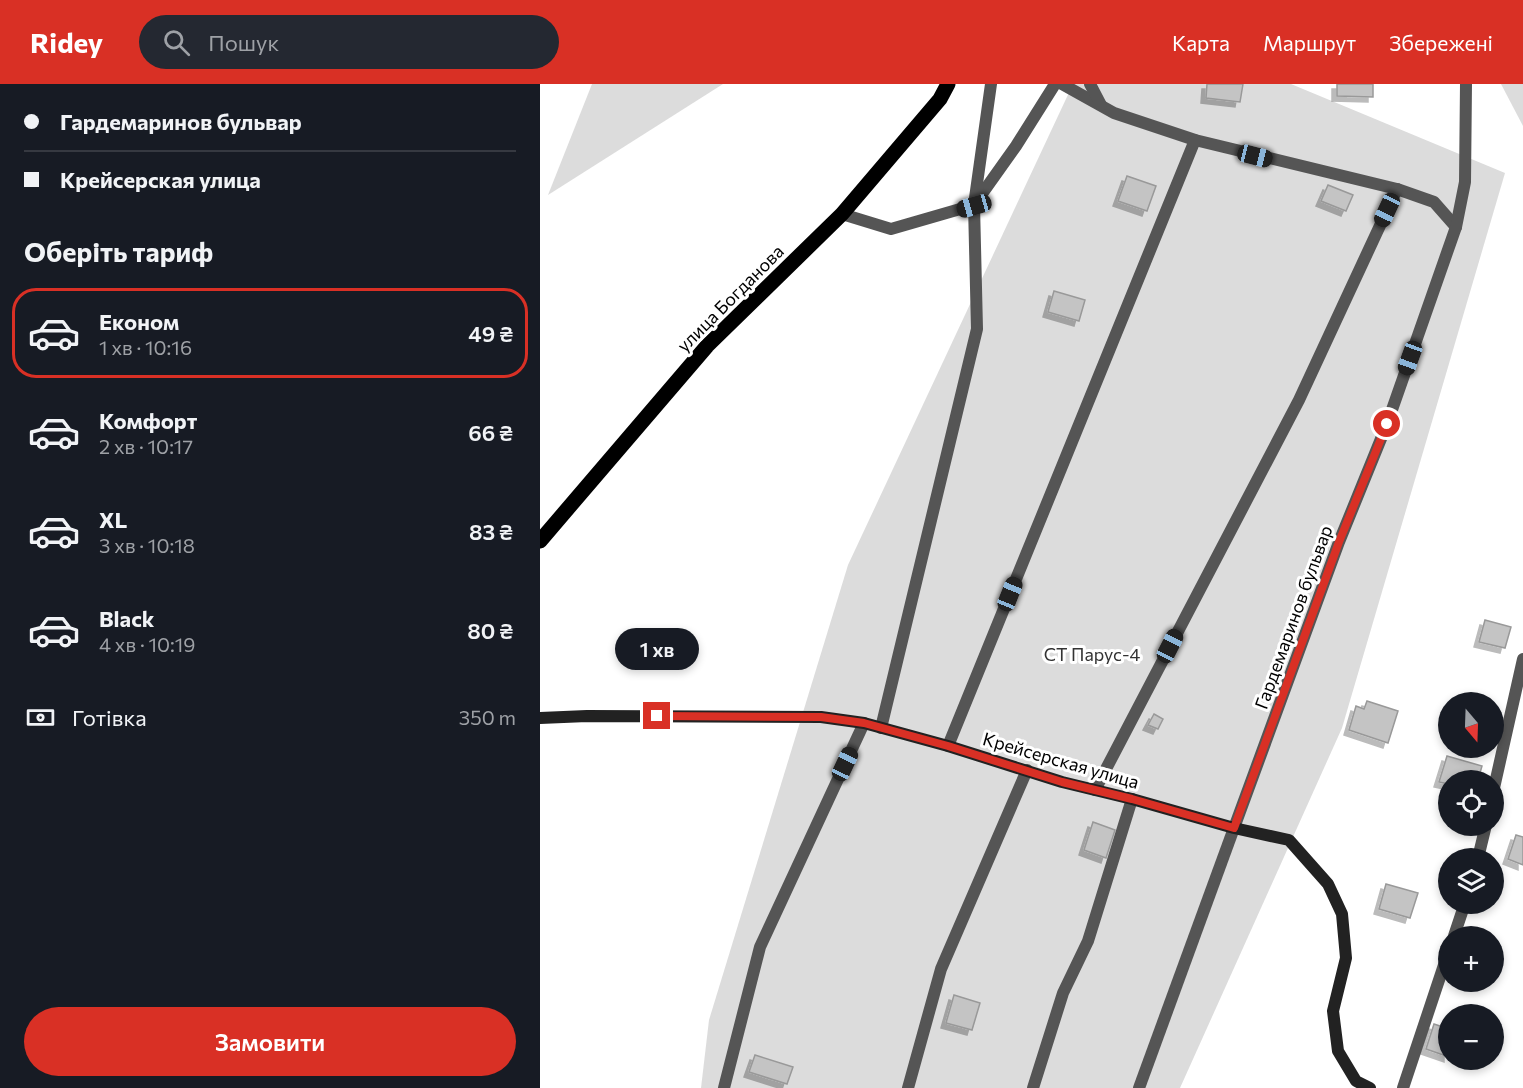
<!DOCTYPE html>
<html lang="uk">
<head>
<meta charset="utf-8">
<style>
  body { margin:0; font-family:Commissioner,sans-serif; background:#242831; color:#f1f3f6; height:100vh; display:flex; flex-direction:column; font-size:22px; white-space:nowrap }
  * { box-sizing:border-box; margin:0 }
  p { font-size:20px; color:#9ea1a6 }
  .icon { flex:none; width:33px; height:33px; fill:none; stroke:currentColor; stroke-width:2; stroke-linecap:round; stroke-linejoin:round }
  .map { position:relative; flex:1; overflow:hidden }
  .panel { display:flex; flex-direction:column; background:#171b24; width:540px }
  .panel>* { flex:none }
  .top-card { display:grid; align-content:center; height:132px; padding:0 24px; background:#171b24 }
  .needle { width:39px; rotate:161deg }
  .tools { position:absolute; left:898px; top:608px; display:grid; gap:12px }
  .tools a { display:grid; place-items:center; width:66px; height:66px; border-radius:50%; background:#171b24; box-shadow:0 3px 9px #0003; font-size:30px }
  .end { position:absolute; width:27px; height:27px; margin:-14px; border:8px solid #d93025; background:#fff; box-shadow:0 0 0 3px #fff }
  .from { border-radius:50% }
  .bubble { position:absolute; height:42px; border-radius:21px; background:#171b24; box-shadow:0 3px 9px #0003; font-size:20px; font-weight:600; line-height:42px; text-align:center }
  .car { position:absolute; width:18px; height:36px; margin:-18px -9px; border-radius:8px; box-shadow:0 0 4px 2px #0007; background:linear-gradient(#222 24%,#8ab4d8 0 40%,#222 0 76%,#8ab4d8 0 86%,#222 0) }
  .top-card b { display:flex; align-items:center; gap:21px; height:57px; font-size:22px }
  .top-card b+b { border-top:2px solid #363941 }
  .top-card i { width:15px; height:15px; background:#f1f3f6 }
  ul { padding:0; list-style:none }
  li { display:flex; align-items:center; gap:18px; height:90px; margin:0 12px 9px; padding:0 12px; border:3px solid transparent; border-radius:24px }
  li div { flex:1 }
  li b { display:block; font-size:22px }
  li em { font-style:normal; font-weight:600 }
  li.selected { border-color:#d93025 }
  li>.icon { width:54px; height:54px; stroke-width:1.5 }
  h2 { padding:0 24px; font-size:27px; line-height:72px }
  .pay { display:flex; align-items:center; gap:15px; height:66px; padding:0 24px; font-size:22px }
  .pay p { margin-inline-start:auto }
  .cta { display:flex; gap:12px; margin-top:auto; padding:12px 24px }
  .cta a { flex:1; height:69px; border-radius:36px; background:#d93025; color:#fff; font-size:24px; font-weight:600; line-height:69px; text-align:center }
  header { display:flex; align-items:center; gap:36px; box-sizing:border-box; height:84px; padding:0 30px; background:#d93025; color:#fff }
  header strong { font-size:28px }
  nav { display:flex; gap:33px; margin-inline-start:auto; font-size:21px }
  .search { width:420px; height:54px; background:#242831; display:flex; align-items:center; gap:15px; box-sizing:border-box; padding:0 21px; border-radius:33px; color:#9ea1a6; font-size:22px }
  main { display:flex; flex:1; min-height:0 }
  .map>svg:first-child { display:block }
  .green { fill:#dcdcdc }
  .building { fill:#c4c4c4; stroke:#999; stroke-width:1.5; filter:url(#shadow) }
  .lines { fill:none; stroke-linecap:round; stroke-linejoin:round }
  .lane { stroke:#555; stroke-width:12 }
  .street { stroke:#555; stroke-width:12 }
  .secondary { stroke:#222; stroke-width:12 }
  .primary { stroke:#000; stroke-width:15 }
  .route { stroke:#d93025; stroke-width:8 }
  .labels { text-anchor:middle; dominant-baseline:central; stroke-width:6; stroke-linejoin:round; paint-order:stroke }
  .street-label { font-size:18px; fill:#000; stroke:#fff }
  .park-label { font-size:18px; fill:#333; stroke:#fff }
</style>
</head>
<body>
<header>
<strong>Ridey</strong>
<div class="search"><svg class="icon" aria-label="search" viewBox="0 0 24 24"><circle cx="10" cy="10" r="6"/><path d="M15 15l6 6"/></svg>Пошук</div>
<nav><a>Карта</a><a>Маршрут</a><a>Збережені</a></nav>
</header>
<main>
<section class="panel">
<div class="top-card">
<b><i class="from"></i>Гардемаринов бульвар</b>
<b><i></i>Крейсерская улица</b>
</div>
<h2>Оберіть тариф</h2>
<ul>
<li class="selected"><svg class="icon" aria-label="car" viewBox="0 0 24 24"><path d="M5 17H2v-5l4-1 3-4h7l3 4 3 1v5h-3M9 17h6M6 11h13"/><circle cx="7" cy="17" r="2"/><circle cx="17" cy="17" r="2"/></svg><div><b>Економ</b><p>1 хв · 10:16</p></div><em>49 ₴</em></li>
<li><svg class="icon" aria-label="car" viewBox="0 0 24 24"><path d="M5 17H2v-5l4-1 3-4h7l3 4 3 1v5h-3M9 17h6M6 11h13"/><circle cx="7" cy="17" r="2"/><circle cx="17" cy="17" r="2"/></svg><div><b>Комфорт</b><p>2 хв · 10:17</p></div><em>66 ₴</em></li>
<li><svg class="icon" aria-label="car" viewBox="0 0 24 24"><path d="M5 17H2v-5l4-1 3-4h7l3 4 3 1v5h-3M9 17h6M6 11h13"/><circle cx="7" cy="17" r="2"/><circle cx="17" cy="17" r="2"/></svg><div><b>XL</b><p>3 хв · 10:18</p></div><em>83 ₴</em></li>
<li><svg class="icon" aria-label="car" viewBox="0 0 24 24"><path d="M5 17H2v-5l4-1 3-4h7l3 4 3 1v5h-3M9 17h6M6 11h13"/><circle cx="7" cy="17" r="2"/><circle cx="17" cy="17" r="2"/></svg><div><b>Black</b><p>4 хв · 10:19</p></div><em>80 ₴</em></li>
</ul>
<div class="pay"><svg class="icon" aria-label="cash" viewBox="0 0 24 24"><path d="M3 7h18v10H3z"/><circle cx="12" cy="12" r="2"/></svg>Готівка<p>350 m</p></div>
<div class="cta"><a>Замовити</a></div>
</section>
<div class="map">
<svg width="983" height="1004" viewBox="0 0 983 1004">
  <defs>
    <filter id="shadow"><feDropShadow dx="-5" dy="5" stdDeviation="0" flood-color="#0004"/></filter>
  </defs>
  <rect width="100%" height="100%" fill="#fff"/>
  <g class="green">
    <polygon points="52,0 183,0 8,111"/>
    <polygon points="533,0 751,0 965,89 802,644 640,1004 161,1004 169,936 308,481"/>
    <polygon points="961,0 983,0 983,42"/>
  </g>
  <g class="building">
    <polygon points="667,0 703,0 700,18 666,14"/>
    <polygon points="797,0 833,0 833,13 797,12"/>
    <polygon points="587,92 616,102 607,127 578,117"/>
    <polygon points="788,101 813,111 806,127 781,117"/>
    <polygon points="514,207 545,216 539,237 508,228"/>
    <polygon points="945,536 971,543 965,564 939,558"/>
    <polygon points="827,617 858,627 848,659 809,646 816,622 824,625"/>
    <polygon points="614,630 623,635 618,645 608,641"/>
    <polygon points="907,672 942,682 938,696 909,696 909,700 899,698"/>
    <polygon points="553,738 575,746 566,774 544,766"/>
    <polygon points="976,751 983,753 983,781 968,775"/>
    <polygon points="846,800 878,809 870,834 839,825"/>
    <polygon points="414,911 440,919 432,946 406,939"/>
    <polygon points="894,940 909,945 909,973 886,965"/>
    <polygon points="215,971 253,983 247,1000 209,988"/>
  </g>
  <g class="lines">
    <g class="lane">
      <polyline points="522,0 574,29 655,56 857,105 894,118 916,143"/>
      <polyline points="302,130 351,145 434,121 476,62 515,0"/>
      <polyline points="341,644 437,245 434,121 451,0"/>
      <polyline points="408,662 655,56"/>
      <polyline points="954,704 983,575"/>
      <polyline points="555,706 759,316 857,105"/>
      <polyline points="694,744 799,458 847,340 916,143 925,98 926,0"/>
      <polyline points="938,774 946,741"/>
      <polyline points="914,852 925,819"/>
      <polyline points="184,1004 220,863 324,639"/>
      <polyline points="368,1004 401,885 487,686"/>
      <polyline points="493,1004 523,909 548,857 592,715"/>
      <polyline points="863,1004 909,866"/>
    </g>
    <g class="street">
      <polyline points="550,0 561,21"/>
      <polyline points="599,1004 694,744"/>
    </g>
    <polyline class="secondary" points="0,634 47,632 281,633 324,639 408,662 522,698 592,715 694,744 749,756 788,800 802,830 806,874 793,927 798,967 816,997 830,1004"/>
    <polyline class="primary" points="0,457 167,262 302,130 400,15 408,0"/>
  </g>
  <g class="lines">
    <polyline class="route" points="117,632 281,633 324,639 408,662 522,698 592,715 694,744 799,458 847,340"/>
  </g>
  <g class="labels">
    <g class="street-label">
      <text transform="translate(190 214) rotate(-45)">улица Богданова</text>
      <text transform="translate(753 533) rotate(-70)">Гардемаринов бульвар</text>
      <text transform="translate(521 676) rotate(16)">Крейсерская улица</text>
    </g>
    <g class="park-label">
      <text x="552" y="570">СТ Парус-4</text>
    </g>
  </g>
</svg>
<div class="tools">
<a><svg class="needle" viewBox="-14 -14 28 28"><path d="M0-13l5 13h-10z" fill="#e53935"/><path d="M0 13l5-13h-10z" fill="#9ea1a6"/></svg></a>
<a><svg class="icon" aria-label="locate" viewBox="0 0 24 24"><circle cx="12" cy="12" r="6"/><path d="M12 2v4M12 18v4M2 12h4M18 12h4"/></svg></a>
<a><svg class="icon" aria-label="layers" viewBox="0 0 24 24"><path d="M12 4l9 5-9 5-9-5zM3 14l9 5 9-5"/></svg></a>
<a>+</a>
<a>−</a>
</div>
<i class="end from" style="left:847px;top:340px"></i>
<i class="end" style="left:117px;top:632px"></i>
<div class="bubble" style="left:75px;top:544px;width:84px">1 хв</div>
<i class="car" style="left:715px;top:72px;rotate:104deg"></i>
<i class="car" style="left:434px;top:122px;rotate:254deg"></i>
<i class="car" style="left:847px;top:126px;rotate:205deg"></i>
<i class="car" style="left:870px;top:274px;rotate:200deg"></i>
<i class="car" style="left:470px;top:510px;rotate:22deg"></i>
<i class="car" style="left:630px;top:562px;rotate:27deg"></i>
<i class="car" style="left:305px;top:680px;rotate:25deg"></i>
</div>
</main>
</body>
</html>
